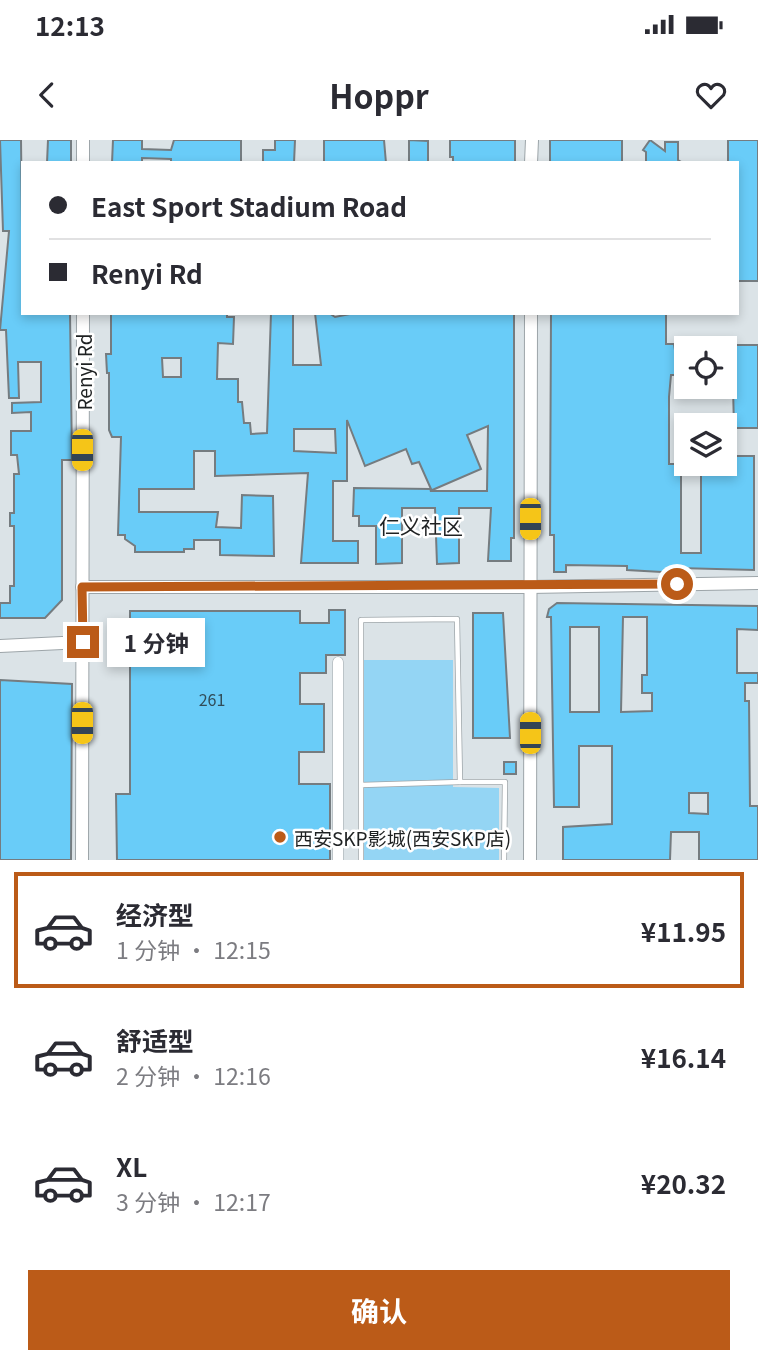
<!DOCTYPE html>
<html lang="zh">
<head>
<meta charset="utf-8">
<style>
  body { margin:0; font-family:Georgia,"Noto Sans SC",serif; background:#f2f2f3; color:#2b2b33; height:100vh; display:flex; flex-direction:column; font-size:26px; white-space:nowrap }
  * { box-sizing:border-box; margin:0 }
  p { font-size:23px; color:#7c7c81 }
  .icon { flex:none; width:38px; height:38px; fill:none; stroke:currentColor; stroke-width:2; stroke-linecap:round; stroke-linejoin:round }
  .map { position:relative; height:720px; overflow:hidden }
  .panel { display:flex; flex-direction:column; background:#fff; flex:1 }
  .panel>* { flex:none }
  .guide { position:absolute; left:21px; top:21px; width:718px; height:154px; border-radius:0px; box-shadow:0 4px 10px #0003; display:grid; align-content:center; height:154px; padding:0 28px; background:#fff }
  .fabs { position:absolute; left:674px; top:196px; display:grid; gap:14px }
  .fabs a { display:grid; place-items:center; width:63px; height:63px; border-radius:0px; background:#fff; box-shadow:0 4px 10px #0003; font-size:35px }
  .end { position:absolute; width:32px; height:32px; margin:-16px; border:9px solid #bb5b18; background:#fff; box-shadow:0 0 0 4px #fff }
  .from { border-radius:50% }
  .bubble { position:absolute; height:49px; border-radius:0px; background:#fff; box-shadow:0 4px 10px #0003; font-size:23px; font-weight:700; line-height:49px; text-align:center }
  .car { position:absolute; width:21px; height:42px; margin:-21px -10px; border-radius:9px; box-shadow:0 0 5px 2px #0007; background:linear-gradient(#f5c518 24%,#345 0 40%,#f5c518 0 76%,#345 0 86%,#f5c518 0) }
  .guide b { display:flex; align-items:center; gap:24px; height:66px; font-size:26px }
  .guide b+b { border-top:2px solid #e1e1e2 }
  .guide i { width:18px; height:18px; background:#2b2b33 }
  ul { padding:12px 0 0; list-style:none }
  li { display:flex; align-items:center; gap:21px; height:116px; margin:0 14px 10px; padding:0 14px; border:4px solid transparent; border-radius:0px }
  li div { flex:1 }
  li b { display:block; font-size:26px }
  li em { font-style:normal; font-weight:700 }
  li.selected { border-color:#bb5b18 }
  li>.icon { width:63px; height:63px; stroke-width:1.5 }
  .cta { display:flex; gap:14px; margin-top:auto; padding:14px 28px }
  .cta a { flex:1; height:80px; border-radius:0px; background:#bb5b18; color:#fff; font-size:28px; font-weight:700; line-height:80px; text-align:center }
  .status { display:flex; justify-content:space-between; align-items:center; height:49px; padding:0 35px; background:#fff; direction:ltr }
  .status svg { height:19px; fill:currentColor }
  header { display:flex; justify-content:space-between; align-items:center; height:91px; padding:0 28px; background:#fff; font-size:32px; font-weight:700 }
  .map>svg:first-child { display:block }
  .green { fill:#94d5f4 }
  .building { fill:#69ccf8; stroke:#757c80; stroke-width:2; fill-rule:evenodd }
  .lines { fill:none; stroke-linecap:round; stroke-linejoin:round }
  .service-casing { stroke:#9da5a9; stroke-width:6 }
  .minor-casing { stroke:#9da5a9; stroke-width:11 }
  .tertiary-casing { stroke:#9da5a9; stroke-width:14 }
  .service { stroke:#fff; stroke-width:4.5 }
  .minor { stroke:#fff; stroke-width:10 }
  .tertiary { stroke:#fff; stroke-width:12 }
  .route { stroke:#bb5b18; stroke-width:9 }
  .poi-dot { fill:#bb5b18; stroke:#fff; stroke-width:2.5 }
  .labels { text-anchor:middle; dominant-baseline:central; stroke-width:5; stroke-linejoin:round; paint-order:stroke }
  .number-label { font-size:16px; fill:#314c58 }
  .street-label { font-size:19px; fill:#1e2122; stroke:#fff }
  .poi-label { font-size:19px; fill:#1e2122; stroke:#fff; text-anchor:start }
  .neighbourhood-label { font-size:21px; fill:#1e2122; stroke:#fff }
</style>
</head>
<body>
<div class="status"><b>12:13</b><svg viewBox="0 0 49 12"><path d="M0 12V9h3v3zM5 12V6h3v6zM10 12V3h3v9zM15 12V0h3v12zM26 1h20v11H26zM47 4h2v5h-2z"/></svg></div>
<header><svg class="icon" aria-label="back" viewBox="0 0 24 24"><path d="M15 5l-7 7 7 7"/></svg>Hoppr<svg class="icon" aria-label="heart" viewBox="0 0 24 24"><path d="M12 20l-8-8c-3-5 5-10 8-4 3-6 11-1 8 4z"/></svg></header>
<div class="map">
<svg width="758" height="720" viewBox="0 0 758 720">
  <rect width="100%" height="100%" fill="#dbe3e7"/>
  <polygon class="green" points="364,520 453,520 453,647 499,648 499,720 364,720"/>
  <g class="building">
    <polygon points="0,0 21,0 23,173 70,173 72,320 62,320 62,460 45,478 0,478 0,463 10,463 10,446 14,446 14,386 10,386 10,373 14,373 14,334 19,334 17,315 11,315 11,291 31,291 31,272 12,273 12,263 41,262 41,222 18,222 19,258 9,258 6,190 0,190 9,91 3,91"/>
    <polygon points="48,0 71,0 71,23 47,23"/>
    <polygon points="113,0 142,0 142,9 171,10 174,0 241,0 241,23 171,23 171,19 142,18 142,23 112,23"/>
    <polygon points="275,0 295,0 294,23 263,23 263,10 275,10"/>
    <polygon points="324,0 384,0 386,23 324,23"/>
    <polygon points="409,0 428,1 428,23 409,23"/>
    <polygon points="450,0 515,0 515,23 453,23 453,17 450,17"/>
    <polygon points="550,0 622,0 622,22 550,23"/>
    <polygon points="650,0 665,11 665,2 678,2 678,20 683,23 646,23 646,12 643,10"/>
    <polygon points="728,0 758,0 758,141 737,141 737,23 728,23"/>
    <path d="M 111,173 L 227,173 L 227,177 L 234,177 L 233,204 L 218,203 L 217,239 L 238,239 L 238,262 L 242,262 L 244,283 L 250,283 L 251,294 L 267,293 L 271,173 L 293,173 L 293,225 L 321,225 L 315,173 L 329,173 L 335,177 L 355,173 L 514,173 L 514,398 L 511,398 L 511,421 L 488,421 L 491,368 L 459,368 L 459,423 L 437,424 L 435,368 L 402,368 L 402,423 L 376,424 L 376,386 L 359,386 L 359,376 L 353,376 L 354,348 L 431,349 L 419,322 L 412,324 L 406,309 L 365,326 L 347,280 L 347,341 L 333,341 L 333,401 L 358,401 L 358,423 L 301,423 L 308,333 L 215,336 L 215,311 L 194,311 L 194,349 L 139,349 L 139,372 L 218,372 L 216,387 L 241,388 L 242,355 L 273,356 L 274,416 L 220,415 L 220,400 L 194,400 L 194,409 L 184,409 L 184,412 L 135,412 L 135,406 L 125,399 L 125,395 L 118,395 L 121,297 L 112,297 L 109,290 L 109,233 L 107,233 L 106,214 L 111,214 ZM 162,218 L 181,218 L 181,237 L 163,237 ZM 488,286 L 487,351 L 430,351 L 481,329 L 467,295 ZM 294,289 L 335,289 L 336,313 L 294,311 Z"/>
    <polygon points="551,173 666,173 666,204 674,204 675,210 675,235 671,235 669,257 669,324 681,324 681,413 701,413 701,324 731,324 731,316 754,316 754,430 679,428 679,432 662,432 627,430 627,426 566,425 566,432 554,432 554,395 550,395"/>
    <polygon points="732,205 758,205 758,288 734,288"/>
    <path d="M 557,463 L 758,466 L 758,490 L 737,489 L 737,533 L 758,533 L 758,543 L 745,543 L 745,561 L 749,561 L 750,666 L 758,666 L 758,720 L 699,720 L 699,692 L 671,692 L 670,720 L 563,720 L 563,687 L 612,684 L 612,606 L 579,606 L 579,667 L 554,667 L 551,477 L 547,477 L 549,469 ZM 623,477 L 647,477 L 647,535 L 642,535 L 642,553 L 652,553 L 652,571 L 621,572 ZM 570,487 L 599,487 L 599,572 L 570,572 ZM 689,653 L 708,653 L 708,674 L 689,673 Z"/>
    <polygon points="329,470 345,470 345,515 326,515 326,533 300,533 300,564 324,564 324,612 299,612 299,644 330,644 330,720 117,720 116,654 130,654 130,471 300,471 300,483 329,483"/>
    <polygon points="473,473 503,473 510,598 473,598"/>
    <polygon points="0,540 72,544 71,720 0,720"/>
    <rect x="504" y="622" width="12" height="12"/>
  </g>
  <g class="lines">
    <g class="service-casing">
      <g id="service">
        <polyline points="460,642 505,642 504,720"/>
        <polyline points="361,645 460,642 457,479 361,480 361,720"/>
      </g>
    </g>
    <g class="minor-casing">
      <polyline id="minor" points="338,522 338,720"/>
    </g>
    <g class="tertiary-casing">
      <g id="tertiary">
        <polyline points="83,23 83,0"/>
        <polyline points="531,23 532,0"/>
        <polyline points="82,447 530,447 758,443"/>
        <polyline points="0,506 83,502"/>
        <polyline points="82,720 83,173"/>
        <polyline points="530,720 531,173"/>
      </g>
    </g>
    <use href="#service" class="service"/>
    <use href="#minor" class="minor"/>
    <use href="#tertiary" class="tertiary"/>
  </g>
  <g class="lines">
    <polyline class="route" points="83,502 82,447 677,444"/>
  </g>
  <circle class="poi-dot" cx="280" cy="697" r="7"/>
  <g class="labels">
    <g class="number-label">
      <text x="212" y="559">261</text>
    </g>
    <g class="street-label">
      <text transform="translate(83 232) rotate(-90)">Renyi Rd</text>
    </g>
    <g class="poi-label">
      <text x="294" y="697">西安SKP影城(西安SKP店)</text>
    </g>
    <g class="neighbourhood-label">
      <text x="421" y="385">仁义社区</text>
    </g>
  </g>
</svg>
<div class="fabs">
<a><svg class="icon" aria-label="locate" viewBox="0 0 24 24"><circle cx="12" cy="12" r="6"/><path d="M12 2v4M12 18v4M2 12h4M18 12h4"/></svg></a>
<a><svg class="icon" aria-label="layers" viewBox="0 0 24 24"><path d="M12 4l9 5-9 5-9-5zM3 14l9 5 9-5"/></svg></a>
</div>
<i class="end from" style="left:677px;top:444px"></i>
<i class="end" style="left:83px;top:502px"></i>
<div class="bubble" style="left:107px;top:478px;width:98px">1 分钟</div>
<i class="car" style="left:82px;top:310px;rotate:180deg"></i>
<i class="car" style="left:530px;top:379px;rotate:180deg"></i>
<i class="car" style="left:82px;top:583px;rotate:180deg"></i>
<i class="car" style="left:530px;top:593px;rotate:0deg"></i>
<div class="guide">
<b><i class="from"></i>East Sport Stadium Road</b>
<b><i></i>Renyi Rd</b>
</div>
</div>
<section class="panel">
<ul>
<li class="selected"><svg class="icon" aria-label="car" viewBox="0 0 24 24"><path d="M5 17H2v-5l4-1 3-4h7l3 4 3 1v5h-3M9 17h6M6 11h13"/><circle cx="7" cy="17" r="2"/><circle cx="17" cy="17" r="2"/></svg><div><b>经济型</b><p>1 分钟 · 12:15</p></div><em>¥11.95</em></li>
<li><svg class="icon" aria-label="car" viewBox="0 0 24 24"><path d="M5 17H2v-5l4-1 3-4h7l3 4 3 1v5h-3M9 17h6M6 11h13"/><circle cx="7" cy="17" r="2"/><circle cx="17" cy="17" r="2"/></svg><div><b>舒适型</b><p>2 分钟 · 12:16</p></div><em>¥16.14</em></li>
<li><svg class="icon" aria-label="car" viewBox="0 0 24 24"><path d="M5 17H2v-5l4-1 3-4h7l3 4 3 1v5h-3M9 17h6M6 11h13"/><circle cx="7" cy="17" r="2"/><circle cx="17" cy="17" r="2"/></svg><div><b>XL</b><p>3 分钟 · 12:17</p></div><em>¥20.32</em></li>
</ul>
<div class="cta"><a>确认</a></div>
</section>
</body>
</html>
